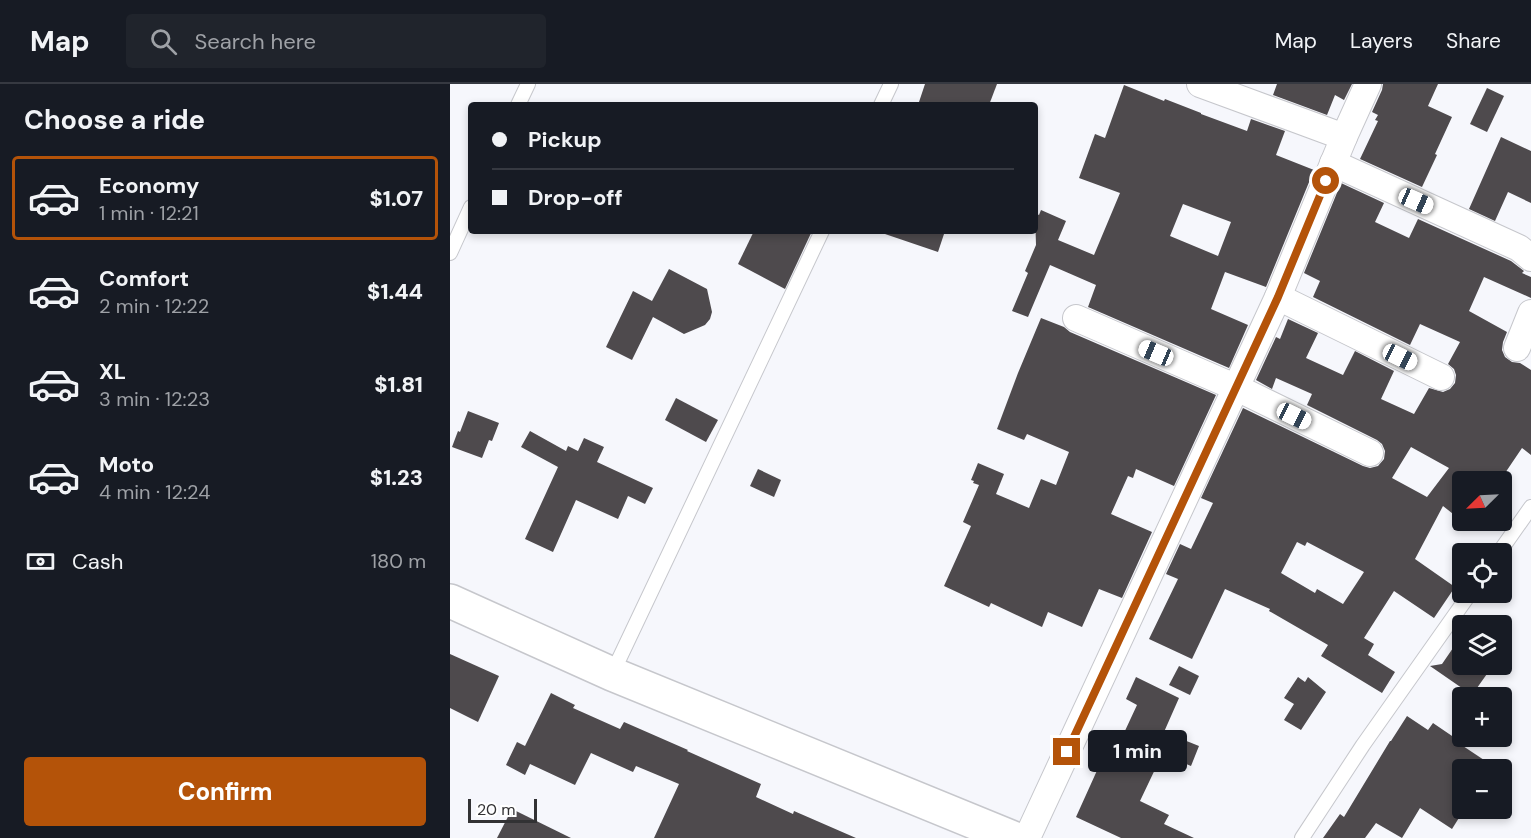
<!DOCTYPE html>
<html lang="en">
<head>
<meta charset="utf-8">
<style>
  body { margin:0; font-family:"DM Sans",sans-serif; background:#20242c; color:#f1f3f6; height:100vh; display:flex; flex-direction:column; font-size:22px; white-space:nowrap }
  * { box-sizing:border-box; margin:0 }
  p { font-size:20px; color:#9ea1a6 }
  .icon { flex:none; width:33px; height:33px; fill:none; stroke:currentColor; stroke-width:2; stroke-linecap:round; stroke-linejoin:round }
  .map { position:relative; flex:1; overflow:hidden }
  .panel { display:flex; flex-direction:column; background:#171b24; width:450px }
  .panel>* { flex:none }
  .hud { position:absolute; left:18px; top:18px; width:570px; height:132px; border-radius:6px; box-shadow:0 3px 9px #0003; display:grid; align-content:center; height:132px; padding:0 24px; background:#171b24 }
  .needle { width:39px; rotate:246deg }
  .tools { position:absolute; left:1002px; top:387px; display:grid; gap:12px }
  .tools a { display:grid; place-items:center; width:60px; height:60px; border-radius:6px; background:#171b24; box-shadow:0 3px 9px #0003; font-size:30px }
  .scale { position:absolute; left:18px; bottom:15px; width:69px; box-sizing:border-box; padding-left:6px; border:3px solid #323234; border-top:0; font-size:16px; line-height:21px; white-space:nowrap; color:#323234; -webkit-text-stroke:4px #fff; paint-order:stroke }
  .end { position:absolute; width:27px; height:27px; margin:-14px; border:8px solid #b45309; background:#fff; box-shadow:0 0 0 3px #fff }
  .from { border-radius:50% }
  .bubble { position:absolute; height:42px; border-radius:6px; background:#171b24; box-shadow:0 3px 9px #0003; font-size:20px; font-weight:800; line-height:42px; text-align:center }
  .car { position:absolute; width:18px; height:36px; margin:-18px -9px; border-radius:8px; box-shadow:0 0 4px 2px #0007; background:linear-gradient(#fff 24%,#345 0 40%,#fff 0 76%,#345 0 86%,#fff 0) }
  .hud b { display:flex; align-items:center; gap:21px; height:57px; font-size:22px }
  .hud b+b { border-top:2px solid #363941 }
  .hud i { width:15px; height:15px; background:#f1f3f6 }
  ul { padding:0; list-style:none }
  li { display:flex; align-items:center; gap:18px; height:84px; margin:0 12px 9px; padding:0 12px; border:3px solid transparent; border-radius:6px }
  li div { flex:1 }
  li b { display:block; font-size:22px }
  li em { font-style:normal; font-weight:800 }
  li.selected { border-color:#b45309 }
  li>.icon { width:54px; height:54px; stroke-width:1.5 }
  h2 { padding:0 24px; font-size:27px; line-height:72px }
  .pay { display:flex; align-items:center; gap:15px; height:66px; padding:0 24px; font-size:22px }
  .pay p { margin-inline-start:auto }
  .action { display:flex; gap:12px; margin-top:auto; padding:12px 24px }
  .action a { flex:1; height:69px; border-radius:6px; background:#b45309; color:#fff; font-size:24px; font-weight:800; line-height:69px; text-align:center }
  header { display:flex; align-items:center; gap:36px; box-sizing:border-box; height:84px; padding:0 30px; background:#171b24; border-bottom:2px solid #363941 }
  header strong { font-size:28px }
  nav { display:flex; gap:33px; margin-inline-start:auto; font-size:21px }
  .search { width:420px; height:54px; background:#20242c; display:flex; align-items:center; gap:15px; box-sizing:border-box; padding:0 21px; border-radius:6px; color:#9ea1a6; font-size:22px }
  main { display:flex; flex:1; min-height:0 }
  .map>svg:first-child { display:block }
  .building { fill:#4e4a4d; fill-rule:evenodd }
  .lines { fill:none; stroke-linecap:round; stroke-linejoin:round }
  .service-casing { stroke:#c6c7cc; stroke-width:16 }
  .minor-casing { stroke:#c6c7cc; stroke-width:28 }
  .tertiary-casing { stroke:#c6c7cc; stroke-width:36 }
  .service { stroke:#fff; stroke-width:14 }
  .minor { stroke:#fff; stroke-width:26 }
  .tertiary { stroke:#fff; stroke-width:33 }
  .route { stroke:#b45309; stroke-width:8 }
</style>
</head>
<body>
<header>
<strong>Map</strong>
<div class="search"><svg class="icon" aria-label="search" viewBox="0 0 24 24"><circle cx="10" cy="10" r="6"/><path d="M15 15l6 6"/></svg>Search here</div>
<nav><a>Map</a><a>Layers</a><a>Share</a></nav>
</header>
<main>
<section class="panel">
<h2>Choose a ride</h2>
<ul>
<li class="selected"><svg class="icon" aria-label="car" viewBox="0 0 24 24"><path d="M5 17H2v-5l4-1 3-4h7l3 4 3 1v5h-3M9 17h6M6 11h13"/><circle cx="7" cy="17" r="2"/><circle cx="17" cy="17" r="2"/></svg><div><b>Economy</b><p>1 min · 12:21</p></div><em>$1.07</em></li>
<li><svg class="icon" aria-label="car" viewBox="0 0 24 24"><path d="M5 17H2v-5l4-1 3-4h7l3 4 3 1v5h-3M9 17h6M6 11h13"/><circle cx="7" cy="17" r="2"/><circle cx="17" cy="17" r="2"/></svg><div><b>Comfort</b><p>2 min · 12:22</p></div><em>$1.44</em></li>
<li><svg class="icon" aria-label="car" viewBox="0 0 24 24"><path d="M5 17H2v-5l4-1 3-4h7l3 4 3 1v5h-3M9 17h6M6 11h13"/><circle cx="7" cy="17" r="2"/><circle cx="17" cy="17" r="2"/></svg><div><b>XL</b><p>3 min · 12:23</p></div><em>$1.81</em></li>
<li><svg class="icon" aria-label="car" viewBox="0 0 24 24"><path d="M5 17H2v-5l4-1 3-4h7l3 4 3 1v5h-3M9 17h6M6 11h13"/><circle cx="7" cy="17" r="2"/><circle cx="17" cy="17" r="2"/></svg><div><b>Moto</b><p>4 min · 12:24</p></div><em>$1.23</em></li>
</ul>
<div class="pay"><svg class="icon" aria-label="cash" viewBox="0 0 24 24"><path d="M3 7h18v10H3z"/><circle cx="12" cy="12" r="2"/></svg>Cash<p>180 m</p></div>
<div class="action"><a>Confirm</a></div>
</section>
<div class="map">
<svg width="1081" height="754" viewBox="0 0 1081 754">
  <rect width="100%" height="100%" fill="#f6f7fc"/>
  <g class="building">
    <polygon points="475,0 547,0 539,21 468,21"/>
    <polygon points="827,0 902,0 894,16 885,11 877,31 823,11"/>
    <polygon points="933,0 988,0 978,22 1002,33 985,70 987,71 972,103 910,75 928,37 925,36 928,31 922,28 932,6"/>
    <path d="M 674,1 L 714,17 L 715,15 L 751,29 L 751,30 L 797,47 L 801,35 L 835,47 L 826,71 L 864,86 L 816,203 L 775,188 L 761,225 L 798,241 L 779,284 L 638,223 L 646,201 L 600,181 L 578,233 L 562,227 L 578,189 L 575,187 L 586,161 L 585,129 L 589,131 L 591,126 L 616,137 L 608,156 L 644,171 L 670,109 L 629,94 L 645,50 L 655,54 ZM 733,120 L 781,138 L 768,172 L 720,152 Z"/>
    <polygon points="1037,4 1054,12 1037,48 1020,40"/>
    <polygon points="1051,53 1081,67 1081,119 1058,108 1045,137 1019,125"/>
    <path d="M 891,99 L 934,119 L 925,138 L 959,154 L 968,135 L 1061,177 L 1074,187 L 1072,189 L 1081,193 L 1081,214 L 1034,193 L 1019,227 L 1057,248 L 1053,258 L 1052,266 L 1055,273 L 1062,278 L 1070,279 L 1081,286 L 1081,371 L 1072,364 L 1049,398 L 1012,398 L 1012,437 L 993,422 L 965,475 L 1005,503 L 984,534 L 944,507 L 914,554 L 924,560 L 918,571 L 945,588 L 932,609 L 871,572 L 878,561 L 819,527 L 820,525 L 775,505 L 742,575 L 699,555 L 728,495 L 716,490 L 730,460 L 741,465 L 763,419 L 751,414 L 793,324 L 913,382 L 920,384 L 928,382 L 934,375 L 935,367 L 932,360 L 927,356 L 857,321 L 862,310 L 826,294 L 822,305 L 806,296 L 826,253 L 830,255 L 838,235 L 868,249 L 856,274 L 893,291 L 905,267 L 944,287 L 931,315 L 964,330 L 979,304 L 993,308 L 1000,305 L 1005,299 L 1006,291 L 1004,285 L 998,280 L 1010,258 L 970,240 L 960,261 L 863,213 L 870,197 L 854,189 ZM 961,363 L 999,384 L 977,413 L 942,394 ZM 847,458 L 855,462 L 857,458 L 914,488 L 893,520 L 867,505 L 865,509 L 831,489 Z"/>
    <polygon points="304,147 362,147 335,205 288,180"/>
    <polygon points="436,147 495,147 488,168 435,150"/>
    <polygon points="219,185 257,205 262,228 260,235 255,241 234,250 203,233 182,276 156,263 183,207 202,217"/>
    <polygon points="591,234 614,243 620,248 766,311 724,402 686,385 683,394 678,392 661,430 702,448 672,514 649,505 632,543 598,528 592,543 541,519 539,523 494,502 521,442 513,438 529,401 523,399 524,397 521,396 528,379 554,390 546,410 579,424 591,395 606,401 619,368 577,350 574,356 547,345 568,289"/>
    <polygon points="226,314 268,336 256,358 215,336"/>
    <polygon points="18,327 49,339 42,357 39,356 32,374 2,363 8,347 10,348"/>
    <polygon points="80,347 116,367 118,362 128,367 134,354 154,363 147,378 203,404 195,420 178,412 168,435 126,416 103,468 75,455 108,383 71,363"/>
    <polygon points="308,385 331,396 324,413 300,402"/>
    <polygon points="1012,551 1012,580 1044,580 1022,611 980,582 992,580"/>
    <polygon points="0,570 49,592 28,638 0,624"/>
    <polygon points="729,582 749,592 740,611 719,601"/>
    <polygon points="686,593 729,614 714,648 749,662 741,682 717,672 713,679 709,677 690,717 719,731 714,740 744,754 671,754 626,733 659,660 667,664 687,621 676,615"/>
    <polygon points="848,593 855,598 858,593 876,608 851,646 834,636 844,620 834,614"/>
    <polygon points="101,609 125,621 123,624 170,645 174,638 238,666 237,667 311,700 306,713 343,730 344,727 406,754 204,754 229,700 186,682 183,688 141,669 125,701 80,680 75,691 56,681 67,658 75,662"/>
    <polygon points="957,632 978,646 983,639 1005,654 1004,656 1049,686 1012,686 1012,729 1002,745 970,724 952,754 926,739 915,754 873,754 890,730 894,733 940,657 941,657"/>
    <polygon points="62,725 121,754 47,754"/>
  </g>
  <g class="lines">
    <g class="service-casing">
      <g id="service">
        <polyline points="68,21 78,0"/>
        <polyline points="431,21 441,0"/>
        <polyline points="0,169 21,123"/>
        <polyline points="1048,470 1081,423"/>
        <polyline points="162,590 372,147"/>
        <polyline points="852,754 913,661 1021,508"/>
      </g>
    </g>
    <g class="minor-casing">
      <g id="minor">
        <polyline points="750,0 894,53"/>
        <polyline points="883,79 1069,164 1081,174"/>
        <polyline points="828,213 991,293"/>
        <polyline points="626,234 787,304 920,369"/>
        <polyline points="1067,264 1081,229"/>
        <polyline points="577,754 828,213 894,53 918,0"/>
      </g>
    </g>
    <g class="tertiary-casing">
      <polyline id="tertiary" points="0,517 162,590 563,754"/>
    </g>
    <use href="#service" class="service"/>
    <use href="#minor" class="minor"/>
    <use href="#tertiary" class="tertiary"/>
  </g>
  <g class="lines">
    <polyline class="route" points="617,668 828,213 876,97"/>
  </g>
</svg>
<div class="tools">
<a><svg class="needle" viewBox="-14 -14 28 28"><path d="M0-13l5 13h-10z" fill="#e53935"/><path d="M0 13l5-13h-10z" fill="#9ea1a6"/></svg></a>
<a><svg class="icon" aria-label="locate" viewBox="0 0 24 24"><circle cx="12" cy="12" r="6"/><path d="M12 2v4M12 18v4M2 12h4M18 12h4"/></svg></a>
<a><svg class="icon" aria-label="layers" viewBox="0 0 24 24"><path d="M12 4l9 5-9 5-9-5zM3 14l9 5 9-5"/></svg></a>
<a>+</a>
<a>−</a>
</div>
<div class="scale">20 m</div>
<i class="end from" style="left:876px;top:97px"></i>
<i class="end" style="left:617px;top:668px"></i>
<div class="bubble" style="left:638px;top:646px;width:99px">1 min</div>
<i class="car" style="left:966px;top:117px;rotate:114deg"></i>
<i class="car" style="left:706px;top:269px;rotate:293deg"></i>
<i class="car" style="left:950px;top:273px;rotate:116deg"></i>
<i class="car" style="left:844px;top:332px;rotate:116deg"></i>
<div class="hud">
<b><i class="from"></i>Pickup</b>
<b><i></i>Drop-off</b>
</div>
</div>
</main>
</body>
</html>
